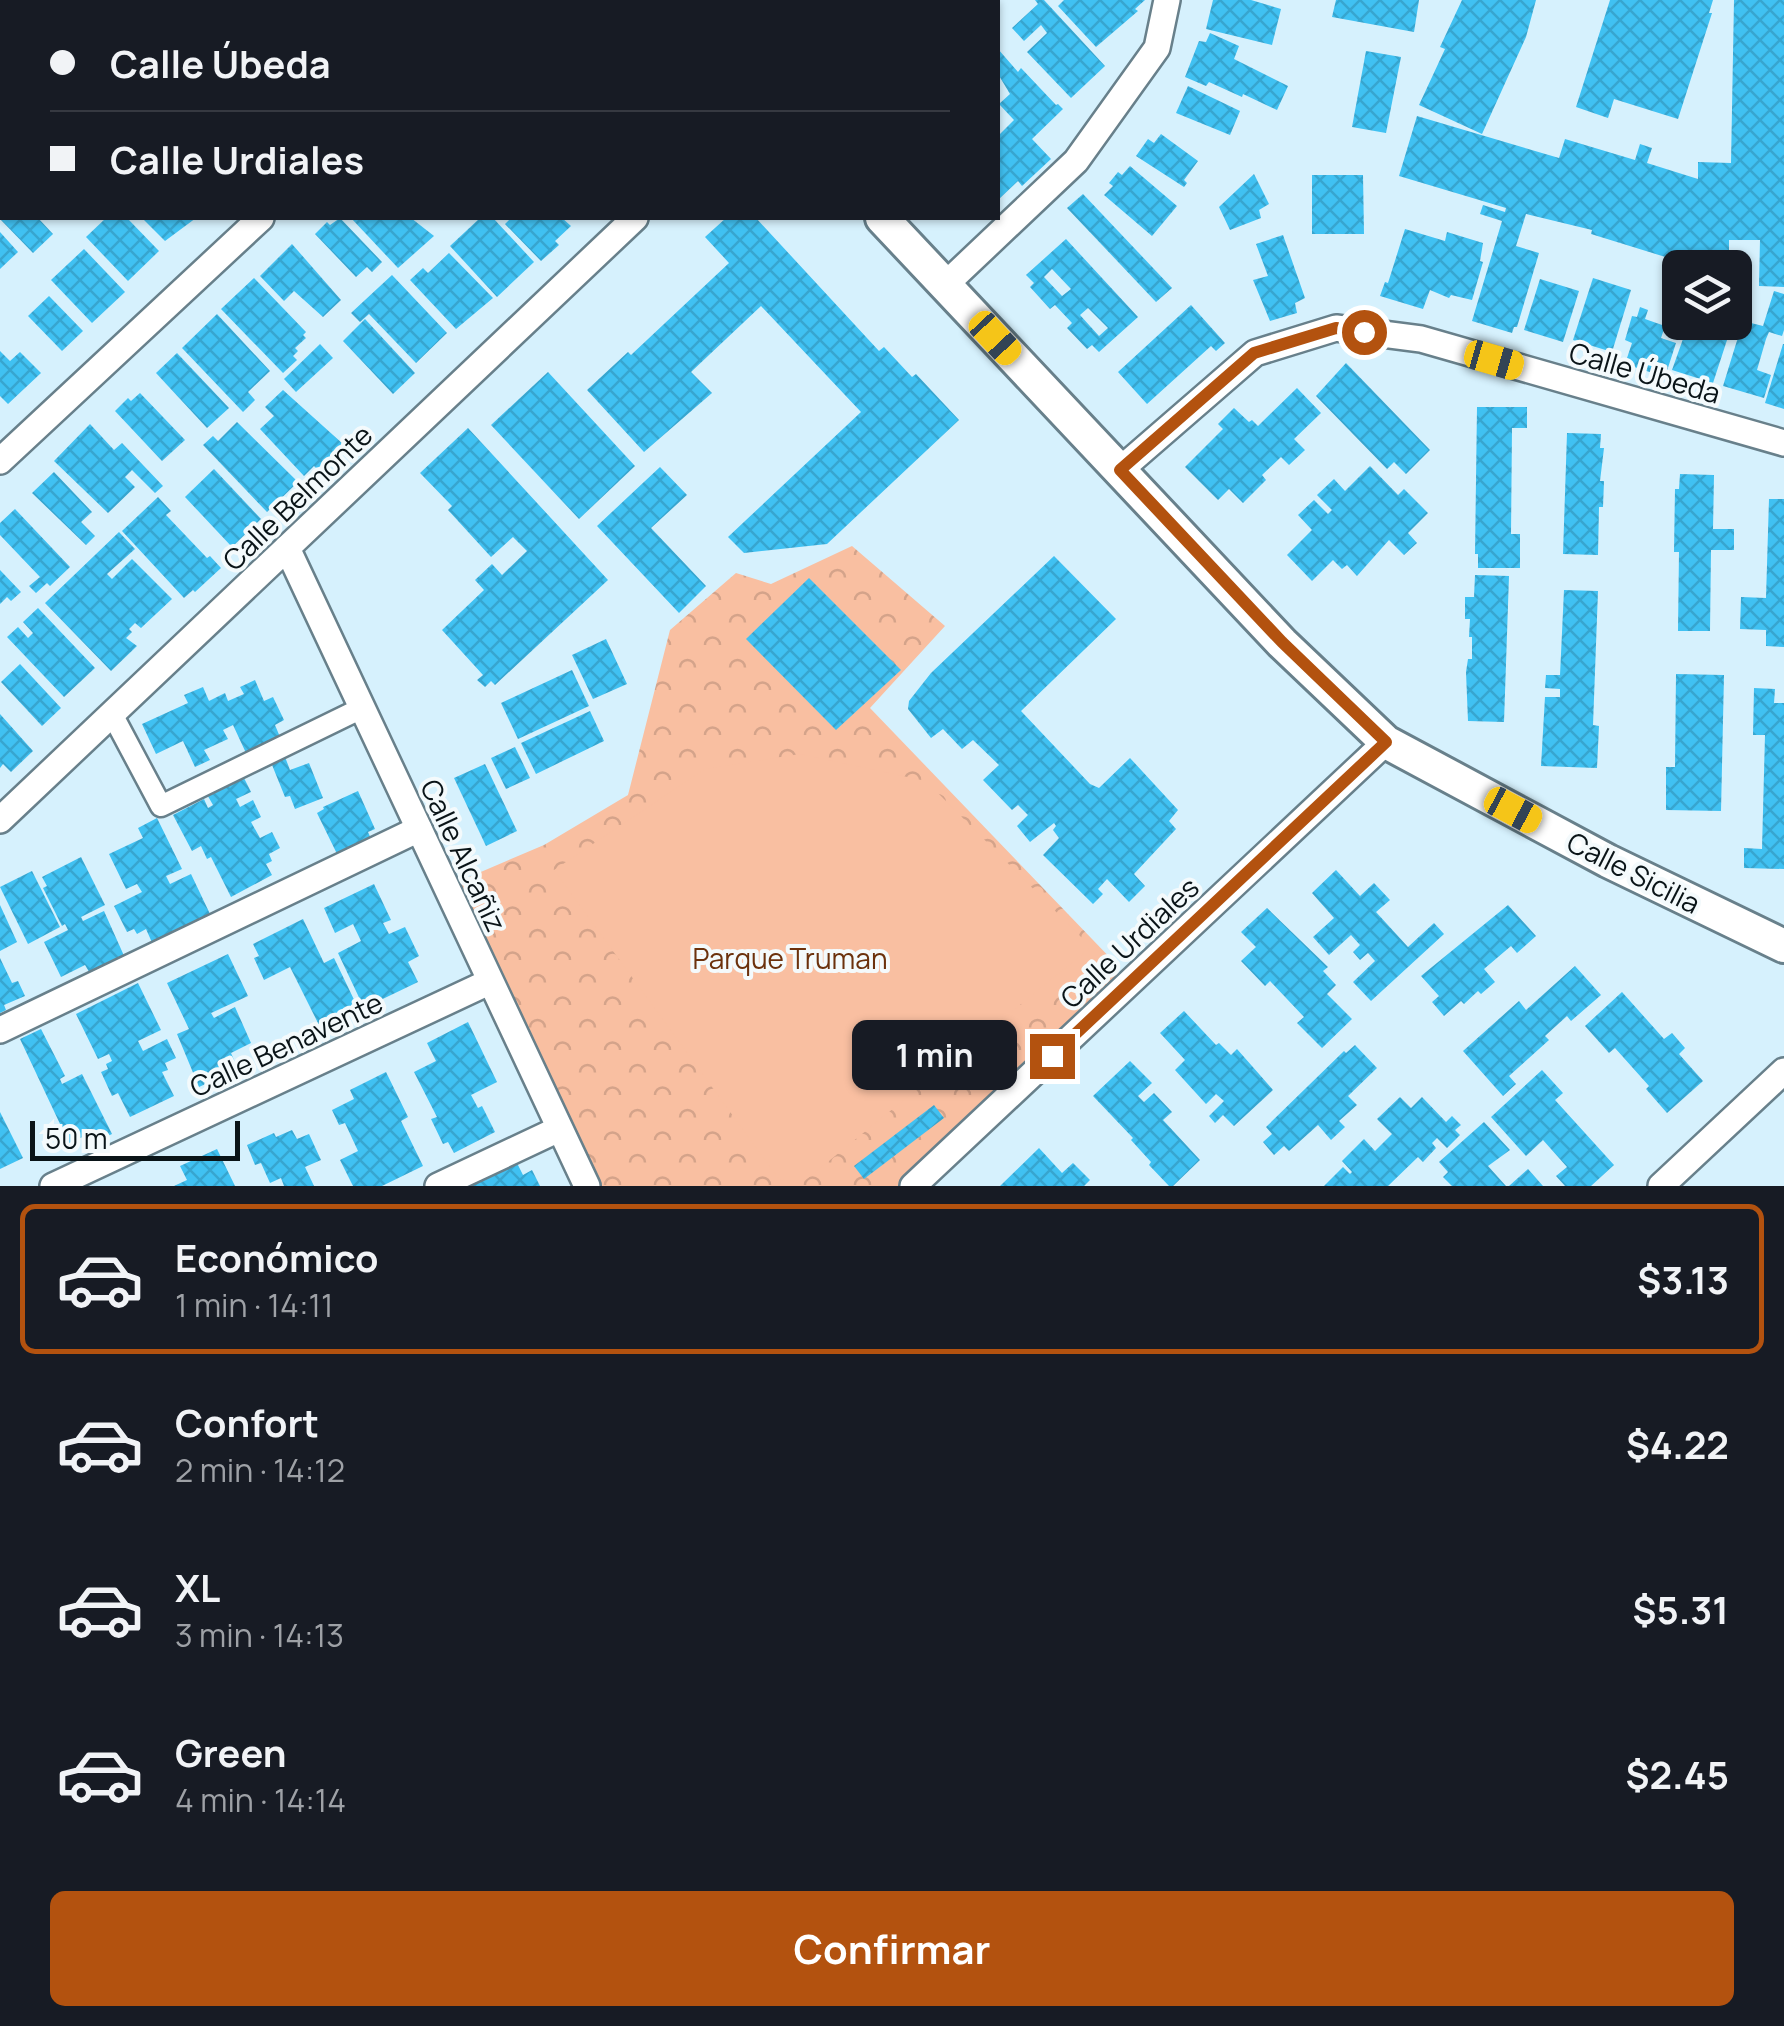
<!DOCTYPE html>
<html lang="es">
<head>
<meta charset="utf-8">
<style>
  body { margin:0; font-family:Manrope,sans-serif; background:#242831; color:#f1f3f6; height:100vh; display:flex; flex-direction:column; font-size:38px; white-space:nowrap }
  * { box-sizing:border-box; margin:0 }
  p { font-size:32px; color:#9ea1a6 }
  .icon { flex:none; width:55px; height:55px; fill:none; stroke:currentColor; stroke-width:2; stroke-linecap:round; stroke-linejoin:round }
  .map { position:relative; height:1186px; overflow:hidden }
  .panel { display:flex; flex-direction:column; background:#171b24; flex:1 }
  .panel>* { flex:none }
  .hud { position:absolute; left:0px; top:0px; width:1000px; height:220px; box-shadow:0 2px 8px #0004; display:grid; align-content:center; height:220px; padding:0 50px; background:#171b24 }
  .fabs { position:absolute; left:1662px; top:250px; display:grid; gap:20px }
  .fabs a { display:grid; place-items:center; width:90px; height:90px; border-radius:15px; background:#171b24; box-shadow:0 2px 8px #0004; font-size:50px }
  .scale { position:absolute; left:30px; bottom:25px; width:210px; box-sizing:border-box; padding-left:10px; border:5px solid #0a1418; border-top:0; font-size:28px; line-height:35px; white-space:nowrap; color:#0a1418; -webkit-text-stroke:8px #f4fafc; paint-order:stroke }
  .end { position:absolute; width:45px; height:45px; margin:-22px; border:12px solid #b3520f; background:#fff; box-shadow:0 0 0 5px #fff }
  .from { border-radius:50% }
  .bubble { position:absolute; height:70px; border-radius:15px; background:#171b24; box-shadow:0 2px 8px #0004; font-size:32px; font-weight:700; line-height:70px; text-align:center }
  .car { position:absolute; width:30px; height:60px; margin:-30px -15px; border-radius:12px; box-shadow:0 0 8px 2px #0007; background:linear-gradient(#f5c518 24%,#345 0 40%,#f5c518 0 76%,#345 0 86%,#f5c518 0) }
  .hud b { display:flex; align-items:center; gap:35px; height:95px; font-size:38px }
  .hud b+b { border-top:2px solid #363941 }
  .hud i { width:25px; height:25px; background:#f1f3f6 }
  ul { padding:18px 0 0; list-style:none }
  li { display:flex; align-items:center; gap:30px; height:150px; margin:0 20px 15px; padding:0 30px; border:5px solid transparent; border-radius:15px }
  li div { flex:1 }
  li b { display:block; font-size:38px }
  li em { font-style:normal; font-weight:700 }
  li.selected { border-color:#b3520f }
  li>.icon { width:90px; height:90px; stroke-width:1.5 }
  .primary-button { display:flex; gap:20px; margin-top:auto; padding:20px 50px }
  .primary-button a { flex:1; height:115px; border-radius:15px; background:#b3520f; color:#fff; font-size:40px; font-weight:700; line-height:115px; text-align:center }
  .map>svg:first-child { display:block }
  .park { fill:url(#park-crowns) }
  .pitch { fill:#f9bfa1 }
  .building { fill:url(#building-cross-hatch); fill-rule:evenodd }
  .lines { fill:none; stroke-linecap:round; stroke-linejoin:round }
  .pedestrian-casing { stroke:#68808b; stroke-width:25 }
  .minor-casing { stroke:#68808b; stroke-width:30 }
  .tertiary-casing { stroke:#68808b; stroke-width:38 }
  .pedestrian { stroke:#fff; stroke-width:20 }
  .minor { stroke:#fff; stroke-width:25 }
  .tertiary { stroke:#fff; stroke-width:32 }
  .route { stroke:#b3520f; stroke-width:12 }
  .labels { text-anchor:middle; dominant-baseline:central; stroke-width:8; stroke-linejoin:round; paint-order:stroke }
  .street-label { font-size:28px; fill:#0a1418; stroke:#f4fafc }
  .park-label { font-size:28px; fill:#6c310c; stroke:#f4fafc }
</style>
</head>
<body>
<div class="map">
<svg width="1784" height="1186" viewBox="0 0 1784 1186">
  <defs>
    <pattern id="park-crowns" width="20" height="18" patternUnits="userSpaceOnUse" patternTransform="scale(2.5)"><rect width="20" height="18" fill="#f9bfa1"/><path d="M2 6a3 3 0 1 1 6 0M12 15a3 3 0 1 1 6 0" fill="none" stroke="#d4a38a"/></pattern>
    <pattern id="building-cross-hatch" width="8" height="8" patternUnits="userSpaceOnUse" patternTransform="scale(2.5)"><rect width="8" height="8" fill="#40c1f2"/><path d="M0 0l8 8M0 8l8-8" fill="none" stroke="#37a5cf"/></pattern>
  </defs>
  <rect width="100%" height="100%" fill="#d6f1fd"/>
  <polygon class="park" points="852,546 945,626 870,708 1118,966 1116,988 899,1186 599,1186 455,883 544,845 628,795 670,630 736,573 771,584"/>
  <polygon class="pitch" points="800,754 926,781 1091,947 802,1183 779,1179 554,870 705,769"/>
  <g class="building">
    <polygon points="1035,0 1044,0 1105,66 1071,98 1027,52 1047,33 1041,25 1024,41 1012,28 1038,4"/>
    <polygon points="1064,0 1145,0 1135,9 1138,11 1096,47 1058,6"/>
    <polygon points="1213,0 1251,0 1281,9 1272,45 1206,29"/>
    <polygon points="1336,0 1419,0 1414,32 1332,17"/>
    <polygon points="1462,0 1536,0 1526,37 1482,134 1419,105 1445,49 1440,47"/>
    <polygon points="1610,0 1713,0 1709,13 1712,13 1678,119 1614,99 1608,118 1576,107"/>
    <polygon points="1734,0 1784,0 1784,287 1759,286 1760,240 1729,240 1729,268 1701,268 1591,234 1592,230 1526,214 1516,246 1539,253 1517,327 1514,327 1512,333 1472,321 1502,221 1480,214 1483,205 1505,212 1506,208 1399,176 1417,116 1559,158 1565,139 1635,160 1640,144 1652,148 1647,163 1698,179 1698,162 1731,163"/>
    <polygon points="1210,33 1239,46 1234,59 1288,86 1277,110 1243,94 1242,97 1209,82 1206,86 1185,77 1199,41 1206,42"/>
    <polygon points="998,49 1018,72 1021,68 1056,105 1058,104 1063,109 1032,139 1051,159 1022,186 1018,181 998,200 998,136 1014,120 999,104 1010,94 998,74"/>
    <polygon points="1366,51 1401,57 1386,133 1352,127"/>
    <polygon points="1188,86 1240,111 1230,135 1176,113"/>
    <polygon points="1161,134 1198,161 1184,180 1187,183 1184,187 1136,156 1148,139 1154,143"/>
    <polygon points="1130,166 1177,206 1152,236 1104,195 1113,186 1109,183 1118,172 1122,175"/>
    <polygon points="1254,174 1269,204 1259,210 1261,218 1230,230 1219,207"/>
    <polygon points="1312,175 1363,175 1364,234 1312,234"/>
    <polygon points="1083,194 1172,288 1156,302 1067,208"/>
    <polygon points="2,218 38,218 53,234 33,253 0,219"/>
    <polygon points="106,218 127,218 159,251 128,281 86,237"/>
    <polygon points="142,218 196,218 165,241"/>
    <polygon points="340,218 382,262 372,272 367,267 356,277 315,234 327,222 330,225"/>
    <polygon points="351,218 411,218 434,236 398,268"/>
    <polygon points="480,218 493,218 534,262 497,297 450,246"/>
    <polygon points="511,218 562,218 571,226 555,241 559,245 541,261 505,224"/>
    <polygon points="726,218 756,218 879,351 884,347 912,377 916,374 959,420 827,544 744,553 728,537 861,412 761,306 691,372 712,393 644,452 587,390 628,352 631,355 729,263 705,237"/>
    <polygon points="1405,229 1445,241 1447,232 1483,243 1480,261 1483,262 1472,300 1451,295 1449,298 1430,290 1423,309 1380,296 1385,282 1388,283"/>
    <polygon points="0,232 18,252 0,269"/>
    <polygon points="1283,235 1305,298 1295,303 1297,313 1270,321 1253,280 1268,276 1256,244"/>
    <path d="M 1066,239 L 1138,317 L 1099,352 L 1092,345 L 1087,349 L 1067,328 L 1072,323 L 1055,305 L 1050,309 L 1030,287 L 1034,283 L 1026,275 ZM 1052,269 L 1071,289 L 1062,296 L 1044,277 ZM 1088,308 L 1108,328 L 1099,336 L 1080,315 Z"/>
    <polygon points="292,244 341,300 323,317 294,291 284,301 260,276"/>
    <polygon points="84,249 125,292 92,323 51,280"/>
    <polygon points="449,253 493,298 456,329 410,280 423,268 428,273"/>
    <polygon points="392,275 447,333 416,363 369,314 360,322 351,313"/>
    <polygon points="254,278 306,332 303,335 306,338 295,348 298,351 293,356 297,360 283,373 221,309"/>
    <polygon points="1593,278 1631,290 1612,352 1573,340"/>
    <polygon points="1540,279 1579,291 1563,342 1524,330"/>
    <polygon points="1774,291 1784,294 1784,330 1782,336 1769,332 1766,339 1757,370 1771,375 1764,398 1723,386 1743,321 1763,326"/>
    <polygon points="49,296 83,331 62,351 28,316"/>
    <polygon points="1191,305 1225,343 1216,351 1211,346 1147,404 1118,372"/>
    <polygon points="1640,307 1648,310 1645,319 1665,326 1661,338 1676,343 1665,377 1625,364 1632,343 1625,340 1632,316 1637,317"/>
    <polygon points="217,314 270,371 248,392 255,400 243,412 182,348"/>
    <polygon points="365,319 415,373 393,394 343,341"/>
    <polygon points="1689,322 1718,327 1716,333 1728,337 1713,383 1672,370"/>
    <polygon points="320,344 333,358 296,392 284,379"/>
    <polygon points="1783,344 1784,344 1784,409 1765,403"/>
    <polygon points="0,351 10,361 20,352 41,373 8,404 0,396"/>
    <polygon points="177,353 229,408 207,428 156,373"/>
    <polygon points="1346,363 1430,450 1406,474 1394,462 1387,469 1316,396"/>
    <polygon points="548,372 635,466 579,519 491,425"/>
    <polygon points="1297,388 1321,413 1294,439 1305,450 1289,465 1281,457 1262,475 1266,480 1243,503 1229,489 1218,500 1185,467 1223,429 1218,424 1234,408 1249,422 1252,420 1258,426"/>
    <polygon points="283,390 343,444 317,469 314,466 304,476 260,429 274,416 265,407"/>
    <polygon points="140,393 185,440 162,461 115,411 128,398 131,401"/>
    <polygon points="1477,407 1527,407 1527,428 1512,428 1511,534 1520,534 1520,568 1478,568 1478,554 1475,554"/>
    <polygon points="237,422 298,482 267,512 203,445 213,436 218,441"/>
    <polygon points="90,424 114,450 122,443 163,486 155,493 132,470 125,477 135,487 108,513 54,461"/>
    <polygon points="468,428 608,580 495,685 491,681 485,687 477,680 483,675 442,630 484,590 475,580 492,564 502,575 527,551 513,537 491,557 448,510 452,506 420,473"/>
    <polygon points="1567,433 1601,434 1600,448 1604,448 1600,481 1604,481 1603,507 1599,507 1598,555 1563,554"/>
    <polygon points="1370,466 1398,495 1404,489 1428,513 1408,533 1417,543 1404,555 1389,540 1357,576 1347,565 1342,569 1333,560 1312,581 1287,555 1312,530 1298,515 1314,500 1328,514 1332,510 1317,495 1334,479 1345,491"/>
    <polygon points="660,467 687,495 651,528 706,586 679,613 597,526"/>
    <polygon points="214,469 261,519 232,547 185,497"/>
    <polygon points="54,472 92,512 81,522 95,536 86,545 32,493"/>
    <polygon points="1680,474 1714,475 1713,529 1734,529 1734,550 1711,550 1710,631 1678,631 1679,552 1674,552 1675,489 1679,489"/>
    <polygon points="158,497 171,511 166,515 207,558 210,556 221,568 195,592 193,590 184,598 122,531"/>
    <polygon points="1769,499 1784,499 1784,647 1766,646 1766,630 1740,629 1741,597 1766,598"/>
    <polygon points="15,509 70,567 50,586 47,583 36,593 29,586 40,577 0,535 0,523"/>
    <polygon points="119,532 135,549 107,574 112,579 132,559 172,599 141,628 135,623 129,629 132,632 126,638 137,646 111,671 45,603"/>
    <polygon points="1054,556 1116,619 1021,711 1090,784 1099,788 1130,758 1178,810 1169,821 1176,829 1134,874 1145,886 1129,902 1107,879 1098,889 1103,894 1093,904 1043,855 1059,838 1053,830 1056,826 1054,823 1030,842 1017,826 1028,815 1018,805 1012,810 983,780 999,765 973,740 962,749 943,729 931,738 908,709 909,701 931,673"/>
    <polygon points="0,570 21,592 11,601 7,597 0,604"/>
    <polygon points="1475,575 1509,576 1504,722 1468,721 1466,672 1468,659 1472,659 1472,637 1469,637 1470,619 1465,619 1465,597 1474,597"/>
    <polygon points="809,578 901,670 836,730 746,639"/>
    <polygon points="1564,590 1598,591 1593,725 1599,726 1597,768 1541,766 1545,697 1560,697 1560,689 1545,688 1546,675 1560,675"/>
    <polygon points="38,608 95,668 64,697 7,637 18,627 28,638 33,633 23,622"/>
    <polygon points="606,639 627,684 593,699 572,655"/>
    <polygon points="20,664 61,708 42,726 1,682"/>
    <polygon points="572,670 589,706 518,739 501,703"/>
    <polygon points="1676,674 1724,675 1721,811 1666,810 1666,767 1675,767"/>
    <polygon points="255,680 264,701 273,697 284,720 275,725 280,737 246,753 233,725 223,730 228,739 204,750 210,760 195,767 183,741 156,754 142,724 188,703 184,695 203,687 209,701 225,693 228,701 244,694 240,687"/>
    <polygon points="1754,688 1775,689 1774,703 1784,703 1784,869 1744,868 1744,848 1762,849 1765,735 1753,735"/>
    <polygon points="590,711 604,741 536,774 521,743"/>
    <polygon points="0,714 33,751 11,772 3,764 0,768"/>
    <polygon points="515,747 530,778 506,789 491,758"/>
    <polygon points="282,749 290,770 309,763 323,798 295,809 290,796 285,797 268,755"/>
    <polygon points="485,764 517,831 486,846 454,778"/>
    <polygon points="241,772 251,792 236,799 240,807 253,800 261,817 251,822 260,838 272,832 280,848 269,854 272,861 266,864 272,875 231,897 211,857 207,859 201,846 192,851 173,815 204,799 208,808 213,805 205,791"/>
    <polygon points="358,791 375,829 368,832 373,843 339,858 317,813 324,809 323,807"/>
    <polygon points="157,818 182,869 166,876 170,884 191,874 210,914 172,933 174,938 154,947 146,929 137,934 134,929 127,932 114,906 142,892 137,884 126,889 109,854 143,838 138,828"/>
    <polygon points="81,857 105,905 81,917 83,921 104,911 125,958 91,975 85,965 61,977 44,942 68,930 65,924 62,926 43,888 47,886 42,877"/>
    <polygon points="1336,870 1360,896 1374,883 1390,900 1376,912 1408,947 1434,923 1444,934 1371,1001 1353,982 1375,961 1368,953 1360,960 1353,952 1360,945 1351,935 1329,955 1313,937 1334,918 1312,893"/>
    <polygon points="32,871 60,927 28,944 0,887"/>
    <polygon points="374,884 391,920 383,923 389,934 405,927 419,956 408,962 418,982 364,1008 338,953 361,941 353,924 335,933 324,908"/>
    <polygon points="0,905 17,942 0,951"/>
    <polygon points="1508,905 1536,936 1517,953 1511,946 1484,969 1495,982 1481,994 1478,991 1464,1004 1461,1001 1444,1016 1432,1002 1439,996 1421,976"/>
    <polygon points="1267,908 1328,967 1323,971 1336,985 1327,994 1352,1019 1322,1048 1297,1023 1304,1017 1270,981 1265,986 1241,961 1256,947 1241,932"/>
    <polygon points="303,919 324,963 334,958 359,1010 321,1029 290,967 264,980 254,958 259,956 253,944"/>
    <polygon points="228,954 248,996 211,1013 214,1018 235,1007 251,1043 231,1053 238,1069 199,1087 177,1034 189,1029 167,983"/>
    <polygon points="0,958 12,983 18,981 25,996 4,1005 6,1010 0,1013"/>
    <polygon points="1575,966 1601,995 1571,1021 1567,1016 1545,1036 1549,1040 1509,1076 1516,1084 1503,1096 1463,1051 1519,1001 1526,1010"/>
    <polygon points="138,983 161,1030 138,1041 143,1051 167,1039 176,1058 165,1063 168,1070 162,1072 174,1096 130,1117 118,1093 112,1096 101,1072 108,1069 106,1064 112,1061 109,1054 98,1059 76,1014"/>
    <polygon points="1622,992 1664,1039 1672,1033 1685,1048 1679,1054 1703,1081 1667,1113 1646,1089 1649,1086 1615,1048 1609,1053 1585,1026"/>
    <polygon points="1184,1011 1216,1045 1219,1043 1231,1055 1237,1049 1273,1090 1234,1126 1223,1115 1215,1123 1209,1116 1224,1101 1216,1094 1206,1104 1175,1070 1185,1060 1160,1033"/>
    <polygon points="468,1022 497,1082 471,1095 478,1108 482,1106 495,1132 454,1153 448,1142 443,1144 431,1119 437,1117 414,1072 436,1061 427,1043"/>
    <polygon points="41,1029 65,1076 60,1079 62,1084 82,1074 112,1134 91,1144 87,1135 69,1143 20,1039"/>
    <polygon points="1355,1045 1377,1068 1348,1096 1357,1105 1339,1121 1345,1127 1331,1140 1318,1125 1289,1151 1284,1146 1274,1155 1263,1142 1272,1134 1266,1127 1344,1051 1346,1053"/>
    <polygon points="1130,1061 1152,1083 1138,1096 1144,1102 1154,1093 1172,1112 1163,1120 1200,1160 1173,1186 1169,1186 1149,1165 1151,1162 1131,1140 1133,1138 1093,1096"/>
    <polygon points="1542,1070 1563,1093 1555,1100 1614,1165 1591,1186 1565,1186 1556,1176 1567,1167 1543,1140 1526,1156 1491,1117"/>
    <polygon points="386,1072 408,1117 401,1121 423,1166 382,1186 353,1186 340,1160 358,1151 345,1123 339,1125 332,1110 354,1099 350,1090"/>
    <polygon points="1400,1097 1411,1108 1422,1097 1446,1122 1452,1116 1461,1125 1455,1130 1460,1135 1447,1148 1437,1138 1432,1143 1436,1148 1423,1162 1418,1157 1388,1186 1324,1186 1343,1167 1350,1174 1352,1172 1342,1161 1364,1139 1375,1151 1392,1134 1377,1119"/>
    <polygon points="934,1105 944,1118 864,1179 854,1166"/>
    <polygon points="0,1112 23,1158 0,1169"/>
    <polygon points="1484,1122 1510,1150 1488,1166 1506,1186 1452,1186 1443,1177 1448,1172 1439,1162"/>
    <polygon points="292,1130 297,1139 309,1134 321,1160 305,1167 314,1186 284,1186 281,1178 270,1183 261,1163 255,1165 247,1145 274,1133 276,1137"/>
    <polygon points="1039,1148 1062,1173 1073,1163 1090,1180 1084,1186 1000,1186"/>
    <polygon points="217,1149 235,1186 174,1186 187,1180 180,1166"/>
    <polygon points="517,1163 523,1175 532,1170 540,1186 469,1186"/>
    <polygon points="1528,1169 1543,1186 1509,1186"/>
  </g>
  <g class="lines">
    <g class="pedestrian-casing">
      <polyline id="pedestrian" points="112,714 161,806 362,708"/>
    </g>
    <g class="minor-casing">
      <g id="minor">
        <polyline points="107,2 109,0"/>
        <polyline points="492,2 494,0"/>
        <polyline points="865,2 868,0"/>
        <polyline points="0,102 2,99"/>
        <polyline points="945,285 1076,161 1157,48 1167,0"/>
        <polyline points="0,461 261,218"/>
        <polyline points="1120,470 1255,353 1336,328 1421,339 1784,443"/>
        <polyline points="287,548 587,1186"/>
        <polyline points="0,820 635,218"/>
        <polyline points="0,1030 419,829"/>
        <polyline points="53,1186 489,982"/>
        <polyline points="438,1186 559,1129"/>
        <polyline points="913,1186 1386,742"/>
        <polyline points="1661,1186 1784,1071"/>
      </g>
    </g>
    <g class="tertiary-casing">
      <g id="tertiary">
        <polyline points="674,0 677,2"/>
        <polyline points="882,218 1282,643 1386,742 1608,861 1784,946"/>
      </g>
    </g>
    <use href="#pedestrian" class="pedestrian"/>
    <use href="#minor" class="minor"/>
    <use href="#tertiary" class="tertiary"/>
  </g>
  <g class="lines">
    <polyline class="route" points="1052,1056 1386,742 1282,642 1120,470 1254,353 1336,328 1364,332"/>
  </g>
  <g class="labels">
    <g class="street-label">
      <text transform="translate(1645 372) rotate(16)">Calle Úbeda</text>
      <text transform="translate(297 497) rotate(-44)">Calle Belmonte</text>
      <text transform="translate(464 855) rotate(65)">Calle Alcañiz</text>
      <text transform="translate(1634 872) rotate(27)">Calle Sicilia</text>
      <text transform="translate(1129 942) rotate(-43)">Calle Urdiales</text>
      <text transform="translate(286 1044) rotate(-25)">Calle Benavente</text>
    </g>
    <g class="park-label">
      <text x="790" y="958">Parque Truman</text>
    </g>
  </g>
</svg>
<div class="fabs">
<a><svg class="icon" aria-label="layers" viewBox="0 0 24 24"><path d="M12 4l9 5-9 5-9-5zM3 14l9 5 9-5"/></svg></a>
</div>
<div class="scale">50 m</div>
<i class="end from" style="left:1364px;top:332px"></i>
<i class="end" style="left:1052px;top:1056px"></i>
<div class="bubble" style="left:852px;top:1020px;width:165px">1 min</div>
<i class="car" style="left:995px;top:338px;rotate:137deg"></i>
<i class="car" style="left:1494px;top:360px;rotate:106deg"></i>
<i class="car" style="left:1513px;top:810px;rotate:118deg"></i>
<div class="hud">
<b><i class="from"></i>Calle Úbeda</b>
<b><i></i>Calle Urdiales</b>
</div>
</div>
<section class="panel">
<ul>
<li class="selected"><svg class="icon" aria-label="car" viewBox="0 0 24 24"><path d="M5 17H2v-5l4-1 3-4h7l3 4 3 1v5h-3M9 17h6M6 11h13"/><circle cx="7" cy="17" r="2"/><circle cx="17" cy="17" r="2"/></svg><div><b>Económico</b><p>1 min · 14:11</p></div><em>$3.13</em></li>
<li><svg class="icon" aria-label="car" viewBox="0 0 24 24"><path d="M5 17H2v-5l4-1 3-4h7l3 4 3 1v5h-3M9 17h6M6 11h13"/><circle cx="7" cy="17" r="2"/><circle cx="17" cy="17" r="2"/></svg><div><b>Confort</b><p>2 min · 14:12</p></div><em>$4.22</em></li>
<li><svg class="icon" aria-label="car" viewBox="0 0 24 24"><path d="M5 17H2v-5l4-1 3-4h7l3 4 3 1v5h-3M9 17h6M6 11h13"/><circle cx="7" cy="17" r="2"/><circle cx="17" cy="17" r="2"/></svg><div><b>XL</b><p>3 min · 14:13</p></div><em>$5.31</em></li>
<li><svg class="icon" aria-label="car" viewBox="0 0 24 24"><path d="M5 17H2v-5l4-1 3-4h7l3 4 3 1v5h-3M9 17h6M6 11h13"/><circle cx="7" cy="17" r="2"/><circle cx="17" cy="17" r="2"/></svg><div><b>Green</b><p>4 min · 14:14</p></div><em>$2.45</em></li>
</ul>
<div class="primary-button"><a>Confirmar</a></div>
</section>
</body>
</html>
